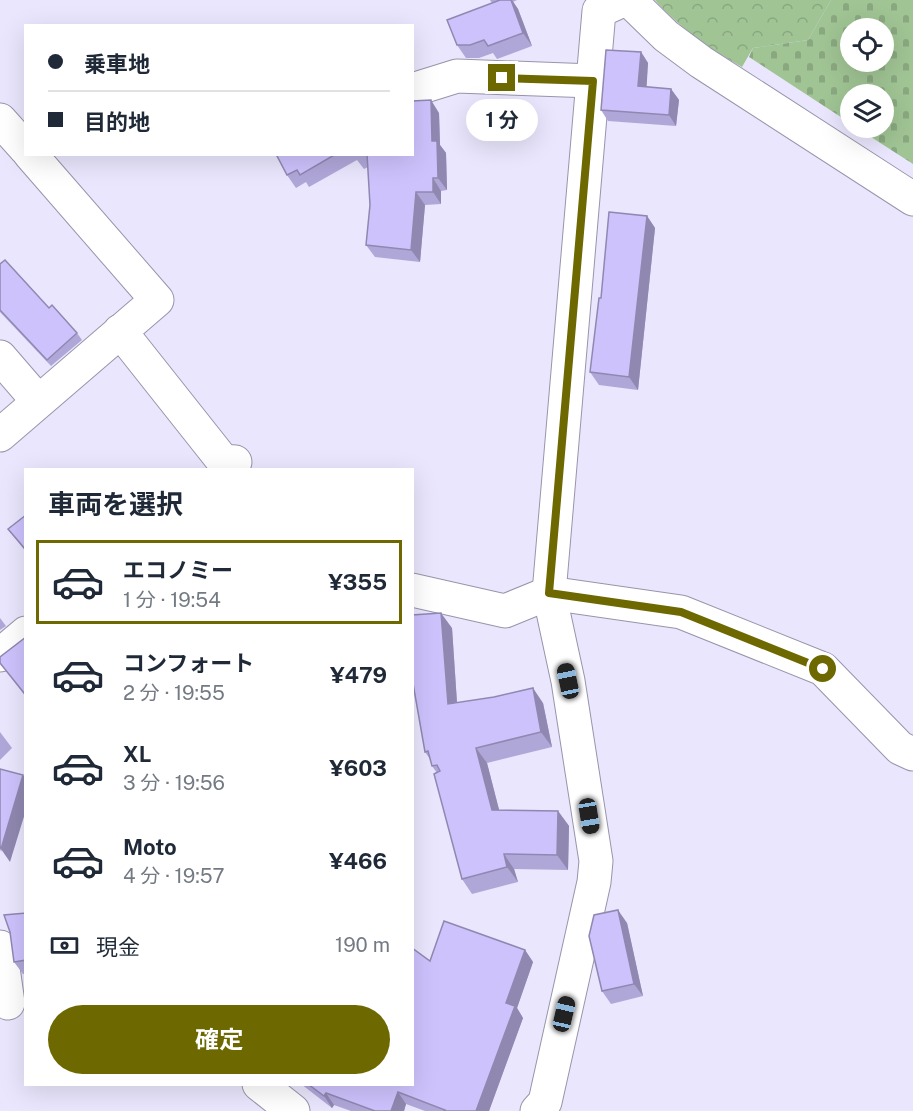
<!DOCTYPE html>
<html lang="ja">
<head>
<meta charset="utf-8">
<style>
  body { margin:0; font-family:"Public Sans","Noto Sans JP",sans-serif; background:#f6f6f7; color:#1f2937; height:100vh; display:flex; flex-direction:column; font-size:22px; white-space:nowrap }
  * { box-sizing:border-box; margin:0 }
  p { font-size:20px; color:#747a83 }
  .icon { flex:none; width:33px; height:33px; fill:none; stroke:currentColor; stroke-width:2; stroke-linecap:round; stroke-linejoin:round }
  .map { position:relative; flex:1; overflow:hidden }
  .sheet { position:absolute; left:24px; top:468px; width:390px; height:618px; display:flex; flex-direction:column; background:#fff; border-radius:0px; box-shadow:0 6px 24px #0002 }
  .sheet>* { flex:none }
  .hud { position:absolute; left:24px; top:24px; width:390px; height:132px; border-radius:0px; box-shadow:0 6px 24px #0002; display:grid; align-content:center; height:132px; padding:0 24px; background:#fff }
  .buttons { position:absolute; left:840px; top:18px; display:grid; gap:12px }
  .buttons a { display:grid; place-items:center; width:54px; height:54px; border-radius:50%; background:#fff; box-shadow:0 6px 24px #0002; font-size:30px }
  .end { position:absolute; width:27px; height:27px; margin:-14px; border:8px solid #6e6800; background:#fff; box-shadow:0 0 0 3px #fff }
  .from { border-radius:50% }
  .bubble { position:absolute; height:42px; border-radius:21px; background:#fff; box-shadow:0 6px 24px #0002; font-size:20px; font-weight:700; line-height:42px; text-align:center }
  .car { position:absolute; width:18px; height:36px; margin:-18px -9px; border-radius:8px; box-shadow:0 0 4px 2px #0007; background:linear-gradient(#222 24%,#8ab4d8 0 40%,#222 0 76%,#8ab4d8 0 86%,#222 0) }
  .hud b { display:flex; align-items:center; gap:21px; height:57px; font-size:22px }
  .hud b+b { border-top:2px solid #e0e1e3 }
  .hud i { width:15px; height:15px; background:#1f2937 }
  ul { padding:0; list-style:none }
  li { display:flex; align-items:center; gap:18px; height:84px; margin:0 12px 9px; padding:0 12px; border:3px solid transparent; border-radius:0px }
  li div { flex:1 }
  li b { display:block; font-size:22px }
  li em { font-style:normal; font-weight:700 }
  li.active { border-color:#6e6800 }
  li>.icon { width:54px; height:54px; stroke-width:1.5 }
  h2 { padding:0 24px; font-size:27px; line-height:72px }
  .pay { display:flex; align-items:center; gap:15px; height:66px; padding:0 24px; font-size:22px }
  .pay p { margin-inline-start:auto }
  .cta { display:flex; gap:12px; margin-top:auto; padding:12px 24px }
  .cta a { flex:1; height:69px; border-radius:36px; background:#6e6800; color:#fff; font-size:24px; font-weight:700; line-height:69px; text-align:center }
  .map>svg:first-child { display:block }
  .forest { fill:url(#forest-crowns) }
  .cemetery { fill:url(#cemetery-stones); fill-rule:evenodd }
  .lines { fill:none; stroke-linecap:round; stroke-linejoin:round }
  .minor-casing { stroke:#9895ab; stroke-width:35 }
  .minor { stroke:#fff; stroke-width:33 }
  .wall { fill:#b0a7d9 }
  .shaded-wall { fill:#9088b0 }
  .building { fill:#cdc2fc; stroke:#9088b0; stroke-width:1.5 }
  .route { stroke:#6e6800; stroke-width:8 }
</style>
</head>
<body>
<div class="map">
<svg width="913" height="1111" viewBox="0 0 913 1111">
  <defs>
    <pattern id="forest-crowns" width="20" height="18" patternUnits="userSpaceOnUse" patternTransform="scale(1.5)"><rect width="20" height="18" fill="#a0c494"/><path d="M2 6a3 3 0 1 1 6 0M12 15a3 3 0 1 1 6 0" fill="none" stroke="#8aa880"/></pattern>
    <pattern id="cemetery-stones" width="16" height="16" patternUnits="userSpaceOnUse" patternTransform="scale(1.5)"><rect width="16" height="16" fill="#a0c494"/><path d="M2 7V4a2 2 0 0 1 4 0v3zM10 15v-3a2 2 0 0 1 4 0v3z" fill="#8aa880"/></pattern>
  </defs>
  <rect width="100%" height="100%" fill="#e9e6fd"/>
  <path class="forest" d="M 655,0 L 831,0 L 808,40 L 753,48 L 742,67 C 708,47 682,30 655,0 Z"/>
  <path class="cemetery" d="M 831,0 L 913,0 L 913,164 L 857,128 L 884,128 L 884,94 L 850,94 L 850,123 L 749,57 L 753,48 L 808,40 ZM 850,28 L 884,28 L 884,62 L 850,62 Z"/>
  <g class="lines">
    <g class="minor-casing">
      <g id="minor">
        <polyline points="629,0 666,36 701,62 913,199"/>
        <polyline points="412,90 457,76 593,81"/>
        <polyline points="0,120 26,149"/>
        <polyline points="120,331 223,461 235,462"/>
        <polyline points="0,357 38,401"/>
        <polyline points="0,435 157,300 30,154"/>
        <polyline points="412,590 505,611 549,593 681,612 823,669 900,748 913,754"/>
        <polyline points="0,655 26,633"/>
        <polyline points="0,947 8,1003"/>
        <polyline points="259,1084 293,1111"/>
        <polyline points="537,1111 545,1102 594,882 596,861 568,681 549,593 599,11 623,0"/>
      </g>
    </g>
    <use href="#minor" class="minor"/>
  </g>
  <g class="wall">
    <polygon points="490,0 517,0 513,2 518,9 532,46 497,59 493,53 479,58 466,58 457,45 492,3"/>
    <polygon points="641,52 648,63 646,87 671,89 679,100 676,126 608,121 601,110"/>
    <polygon points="439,113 440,145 446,153 447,190 441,191 441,204 425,205 420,262 375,257 366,245 370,205 368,167 364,169 357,160 309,187 306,182 296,188 287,175 276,154 412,154"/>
    <polygon points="647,216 655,228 638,390 599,385 590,372 601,298"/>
    <polygon points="0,264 77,333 82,340 51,366 0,312"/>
    <polygon points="26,515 26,552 8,529"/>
    <polygon points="412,615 452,628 457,702 543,703 552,747 487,763 499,810 558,811 569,826 568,870 514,869 518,882 472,894 462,879 437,773 432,766 430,759 425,752 414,687 412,685"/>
    <polygon points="0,618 6,626 0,630"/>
    <polygon points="26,637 26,697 0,663"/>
    <polygon points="0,732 12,748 0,760"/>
    <polygon points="26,913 26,974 23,974 14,962"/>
    <polygon points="627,923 643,996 611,1004 602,991"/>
    <polygon points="525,950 533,962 517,1008 523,1018 489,1111 425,1111 406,1104 404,1111 351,1111 334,1105 332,1108 301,1084 412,1084 430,961"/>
  </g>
  <g class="shaded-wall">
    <polygon points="511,0 512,0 518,9 532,46 523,33"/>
    <polygon points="641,52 648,63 646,97 638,86"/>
    <polygon points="671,89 679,100 676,126 669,115"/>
    <polygon points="431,100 439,113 440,145 446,153 447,190 438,178 432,141"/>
    <polygon points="433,178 441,191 441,204 433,192"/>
    <polygon points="416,192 425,205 420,262 411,250"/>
    <polygon points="647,216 655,228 638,390 629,377"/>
    <polygon points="441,613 452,628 458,719 448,704"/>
    <polygon points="533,688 543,703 552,747 541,732"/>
    <polygon points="476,748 487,763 503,825 492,810"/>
    <polygon points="23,775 26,779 26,810 10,862 1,849"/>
    <polygon points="558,811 569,826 568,870 557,855"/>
    <polygon points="504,854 514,869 518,882 507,867"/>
    <polygon points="618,910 627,923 643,996 634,984"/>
    <polygon points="525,950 533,962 517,1008 523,1018 489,1111 476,1111 506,1003"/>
    <polygon points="398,1092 406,1104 404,1111 391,1111"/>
    <polygon points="326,1093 334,1105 332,1108 324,1096"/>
  </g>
  <g class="building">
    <polygon points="500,0 511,0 523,33 488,46 484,40 470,45 457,45 447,20"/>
    <polygon points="606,50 641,52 638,86 671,89 669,115 601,110"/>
    <polygon points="431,100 432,141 437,141 438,178 433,178 433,192 416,192 411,250 366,245 370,205 367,154 412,154 412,101"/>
    <polygon points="276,154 336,154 300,175 297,170 287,175"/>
    <polygon points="609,212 647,216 629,377 590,372 599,298 601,298"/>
    <polygon points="5,260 49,308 52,305 77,333 47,360 0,310 0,264"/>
    <polygon points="26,515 26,550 8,529"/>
    <polygon points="441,613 448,704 494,697 533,688 541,732 476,748 492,810 558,811 557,855 504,854 507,867 462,879 434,774 440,771 437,765 432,766 428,751 425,752 412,678 412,615"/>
    <polygon points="26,637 26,691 24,693 0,663 0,657"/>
    <polygon points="0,769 23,775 1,849 0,846"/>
    <polygon points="618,910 634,984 602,991 589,936 594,915"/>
    <polygon points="26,913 26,960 14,962 10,932 4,915"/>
    <polygon points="444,921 525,950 506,1003 515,1006 476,1111 444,1111 445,1110 398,1092 391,1111 375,1111 326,1093 324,1096 308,1084 412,1084 412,948 430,961"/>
  </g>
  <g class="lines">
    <polyline class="route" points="502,78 593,81 549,593 681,612 823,669"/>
  </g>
</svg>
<div class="buttons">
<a><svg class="icon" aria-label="locate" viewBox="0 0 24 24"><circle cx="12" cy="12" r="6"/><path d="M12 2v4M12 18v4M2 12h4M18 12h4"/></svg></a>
<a><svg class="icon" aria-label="layers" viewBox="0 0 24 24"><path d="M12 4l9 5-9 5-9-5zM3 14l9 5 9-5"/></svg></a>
</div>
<i class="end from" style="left:823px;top:669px"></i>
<i class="end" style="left:502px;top:78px"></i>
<div class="bubble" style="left:466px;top:99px;width:72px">1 分</div>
<i class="car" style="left:568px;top:681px;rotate:348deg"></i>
<i class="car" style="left:589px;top:816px;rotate:171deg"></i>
<i class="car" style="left:564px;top:1014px;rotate:13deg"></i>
<div class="hud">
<b><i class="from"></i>乗車地</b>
<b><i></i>目的地</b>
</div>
<section class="sheet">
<h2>車両を選択</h2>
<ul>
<li class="active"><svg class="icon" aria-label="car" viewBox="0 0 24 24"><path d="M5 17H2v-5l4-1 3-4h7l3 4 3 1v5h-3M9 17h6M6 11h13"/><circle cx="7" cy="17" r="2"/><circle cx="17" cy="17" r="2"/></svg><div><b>エコノミー</b><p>1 分 · 19:54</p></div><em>¥355</em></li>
<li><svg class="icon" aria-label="car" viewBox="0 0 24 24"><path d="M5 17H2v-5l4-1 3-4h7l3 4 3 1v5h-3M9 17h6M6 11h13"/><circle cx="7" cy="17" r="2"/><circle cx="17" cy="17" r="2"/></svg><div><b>コンフォート</b><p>2 分 · 19:55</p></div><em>¥479</em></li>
<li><svg class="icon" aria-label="car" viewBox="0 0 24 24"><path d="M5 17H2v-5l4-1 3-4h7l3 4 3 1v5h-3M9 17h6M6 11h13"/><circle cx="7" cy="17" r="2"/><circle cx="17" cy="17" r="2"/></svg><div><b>XL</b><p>3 分 · 19:56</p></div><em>¥603</em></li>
<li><svg class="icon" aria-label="car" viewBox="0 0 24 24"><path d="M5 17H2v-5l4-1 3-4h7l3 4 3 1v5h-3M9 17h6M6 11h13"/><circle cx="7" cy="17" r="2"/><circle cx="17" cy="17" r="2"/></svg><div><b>Moto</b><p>4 分 · 19:57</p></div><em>¥466</em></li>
</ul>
<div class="pay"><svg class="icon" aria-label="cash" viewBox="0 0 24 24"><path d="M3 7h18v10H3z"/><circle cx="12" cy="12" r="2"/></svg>現金<p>190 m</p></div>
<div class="cta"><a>確定</a></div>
</section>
</div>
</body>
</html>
